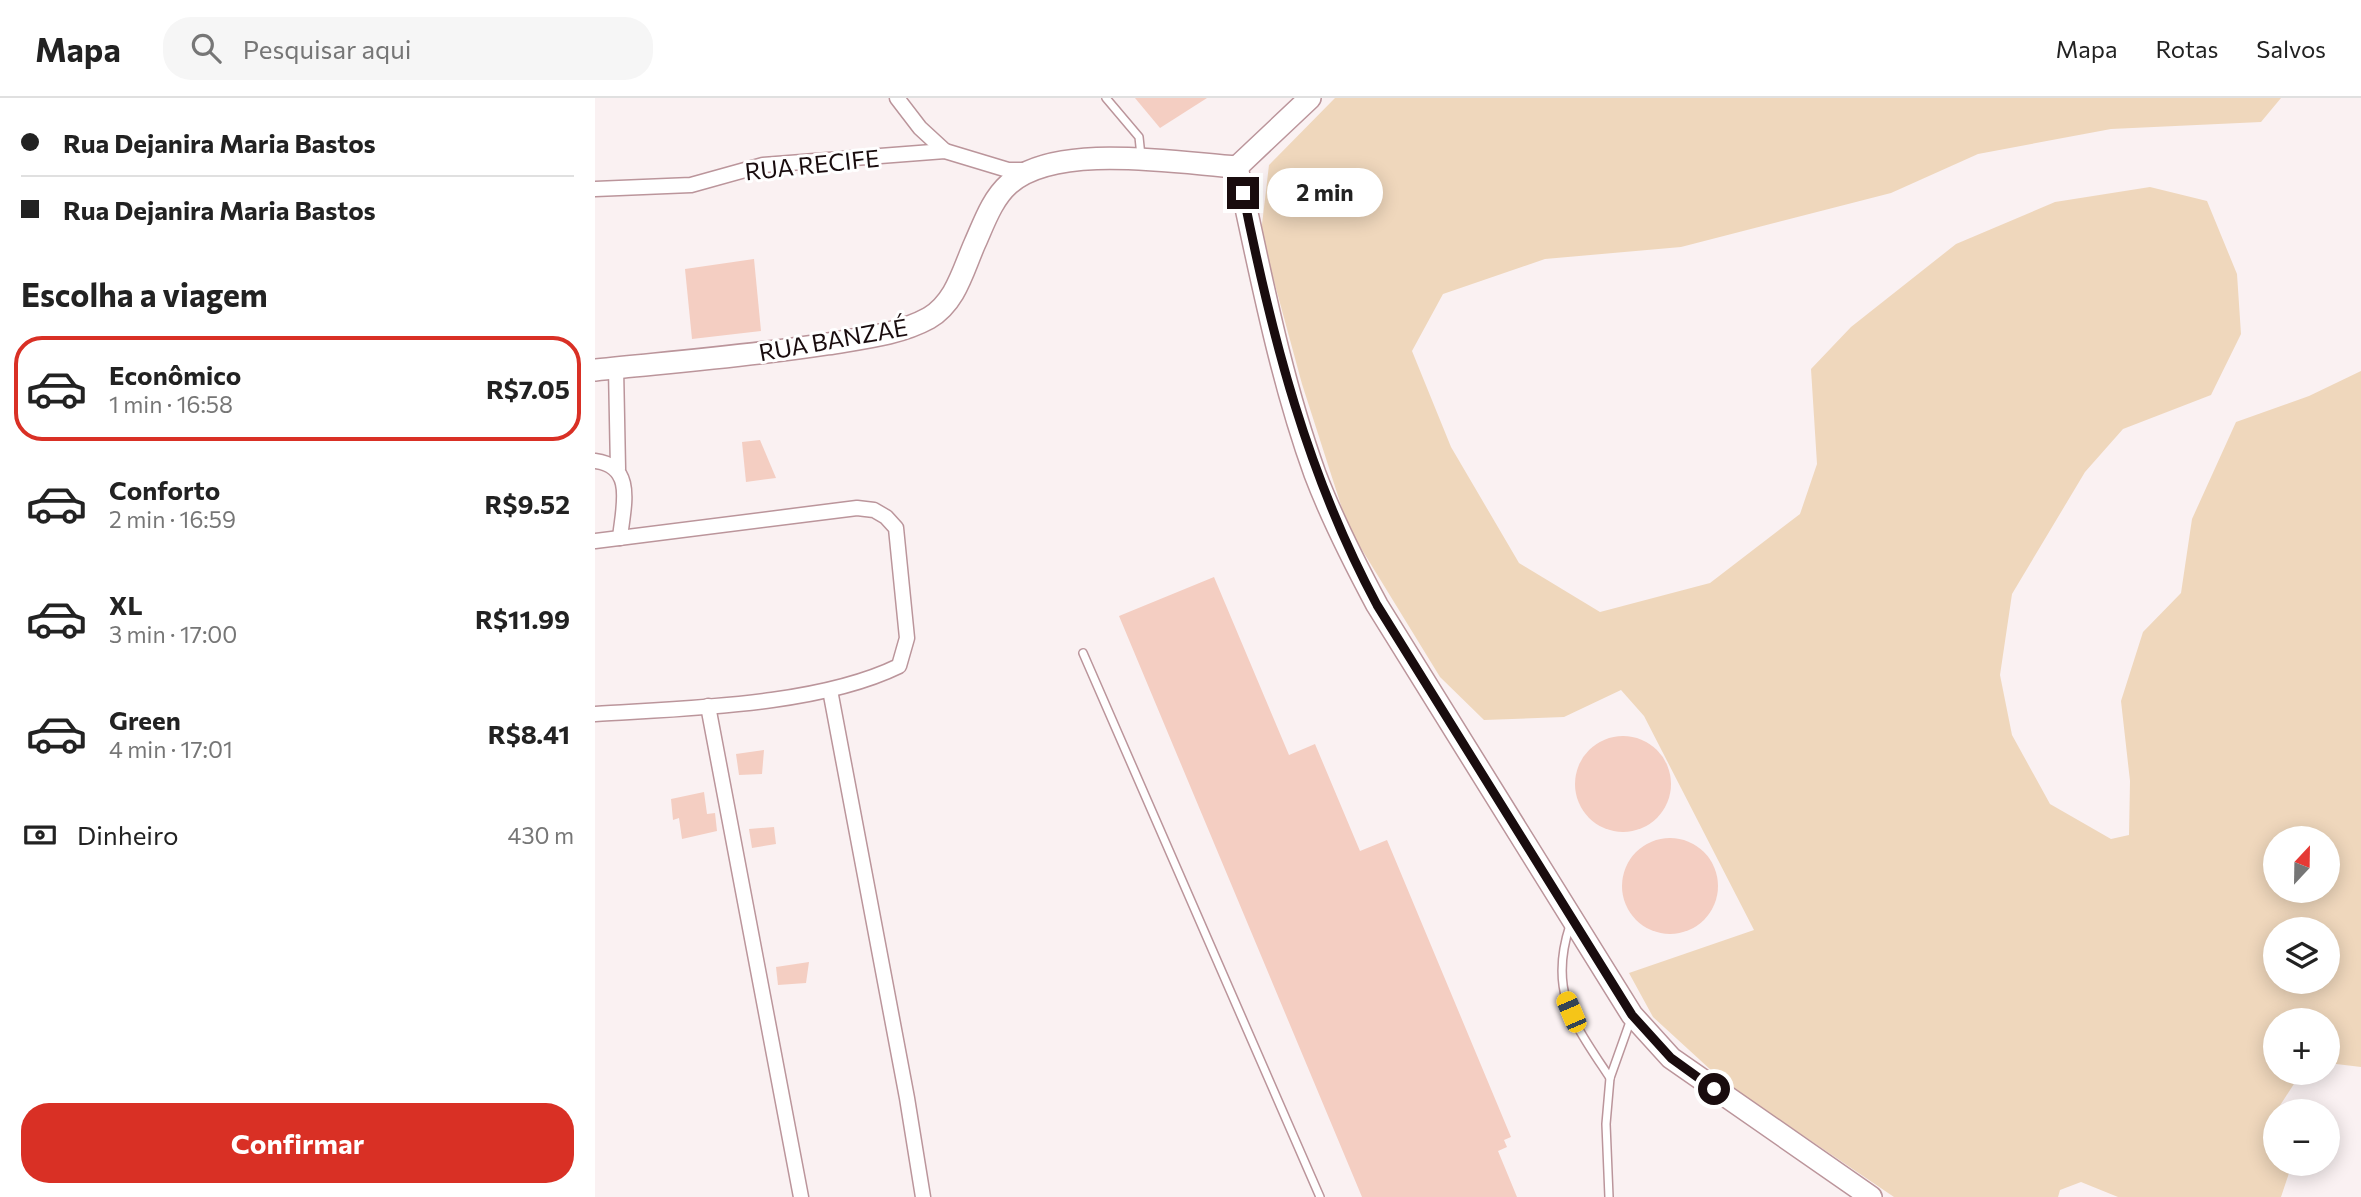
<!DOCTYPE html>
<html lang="pt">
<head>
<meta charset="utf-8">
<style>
  body { margin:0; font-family:Commissioner,sans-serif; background:#f6f6f6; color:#222; height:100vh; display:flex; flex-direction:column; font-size:26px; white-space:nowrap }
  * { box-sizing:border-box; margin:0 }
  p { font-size:23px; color:#767676 }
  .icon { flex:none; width:38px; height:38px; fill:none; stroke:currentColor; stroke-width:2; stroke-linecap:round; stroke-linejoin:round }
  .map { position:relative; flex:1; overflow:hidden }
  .drawer { display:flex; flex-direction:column; background:#fff; width:595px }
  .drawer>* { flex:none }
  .hud { display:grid; align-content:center; height:154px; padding:0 21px; background:#fff }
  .needle { width:46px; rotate:22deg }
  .buttons { position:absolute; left:1668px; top:728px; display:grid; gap:14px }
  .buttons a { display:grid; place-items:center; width:77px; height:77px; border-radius:50%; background:#fff; box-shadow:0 4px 18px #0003; font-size:35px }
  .end { position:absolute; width:32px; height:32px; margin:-16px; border:9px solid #190c0e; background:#fff; box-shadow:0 0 0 4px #fff }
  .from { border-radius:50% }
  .bubble { position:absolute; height:49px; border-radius:24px; background:#fff; box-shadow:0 4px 18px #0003; font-size:23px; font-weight:700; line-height:49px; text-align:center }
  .car { position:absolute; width:21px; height:42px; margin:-21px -10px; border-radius:9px; box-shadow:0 0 5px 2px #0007; background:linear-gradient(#f5c518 24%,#345 0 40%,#f5c518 0 76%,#345 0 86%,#f5c518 0) }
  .hud b { display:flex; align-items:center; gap:24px; height:66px; font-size:26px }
  .hud b+b { border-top:2px solid #e0e0e0 }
  .hud i { width:18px; height:18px; background:#222 }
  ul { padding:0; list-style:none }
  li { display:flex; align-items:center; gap:21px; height:105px; margin:0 14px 10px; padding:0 7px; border:4px solid transparent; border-radius:28px }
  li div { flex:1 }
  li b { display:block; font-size:26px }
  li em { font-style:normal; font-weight:700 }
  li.selected { border-color:#d93025 }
  li>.icon { width:63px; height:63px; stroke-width:1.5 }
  h2 { padding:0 21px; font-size:32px; line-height:84px }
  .pay { display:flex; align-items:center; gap:18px; height:77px; padding:0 21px; font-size:26px }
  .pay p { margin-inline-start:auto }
  .button { display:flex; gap:14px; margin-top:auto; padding:14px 21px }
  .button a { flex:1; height:80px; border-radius:28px; background:#d93025; color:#fff; font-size:28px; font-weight:700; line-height:80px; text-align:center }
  header { display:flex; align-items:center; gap:42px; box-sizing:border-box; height:98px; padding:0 35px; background:#fff; border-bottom:2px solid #e0e0e0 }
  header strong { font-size:33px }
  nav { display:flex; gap:38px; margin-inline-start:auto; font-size:24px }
  .search { width:490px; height:63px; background:#f6f6f6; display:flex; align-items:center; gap:18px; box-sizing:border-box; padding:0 24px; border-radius:28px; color:#767676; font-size:26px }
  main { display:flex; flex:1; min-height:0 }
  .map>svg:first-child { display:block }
  .green { fill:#efd7bc; fill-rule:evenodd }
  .building { fill:#f4cec2 }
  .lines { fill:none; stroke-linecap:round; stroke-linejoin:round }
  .lane-casing { stroke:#bb959b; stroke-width:10 }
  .street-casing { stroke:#bb959b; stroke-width:17 }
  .secondary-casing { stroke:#bb959b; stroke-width:24 }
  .lane { stroke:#fff; stroke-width:7 }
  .street { stroke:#fff; stroke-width:14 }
  .secondary { stroke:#fff; stroke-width:21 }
  .route { stroke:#190c0e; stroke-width:9 }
  .labels { text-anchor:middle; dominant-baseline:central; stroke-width:6; stroke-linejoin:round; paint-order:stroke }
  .street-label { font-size:24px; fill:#190c0e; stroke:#fff }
</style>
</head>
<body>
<header>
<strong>Mapa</strong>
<div class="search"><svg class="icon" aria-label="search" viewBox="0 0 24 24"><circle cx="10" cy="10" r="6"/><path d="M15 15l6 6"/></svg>Pesquisar aqui</div>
<nav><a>Mapa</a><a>Rotas</a><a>Salvos</a></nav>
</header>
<main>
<section class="drawer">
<div class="hud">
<b><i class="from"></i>Rua Dejanira Maria Bastos</b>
<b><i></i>Rua Dejanira Maria Bastos</b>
</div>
<h2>Escolha a viagem</h2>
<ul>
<li class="selected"><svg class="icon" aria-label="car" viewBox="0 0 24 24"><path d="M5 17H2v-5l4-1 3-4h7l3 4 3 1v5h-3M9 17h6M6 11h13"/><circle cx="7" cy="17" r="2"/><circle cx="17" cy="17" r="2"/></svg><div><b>Econômico</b><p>1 min · 16:58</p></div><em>R$7.05</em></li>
<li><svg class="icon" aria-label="car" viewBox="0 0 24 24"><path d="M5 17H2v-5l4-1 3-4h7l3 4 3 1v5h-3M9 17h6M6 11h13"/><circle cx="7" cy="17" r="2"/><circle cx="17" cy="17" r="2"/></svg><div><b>Conforto</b><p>2 min · 16:59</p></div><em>R$9.52</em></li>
<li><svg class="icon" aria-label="car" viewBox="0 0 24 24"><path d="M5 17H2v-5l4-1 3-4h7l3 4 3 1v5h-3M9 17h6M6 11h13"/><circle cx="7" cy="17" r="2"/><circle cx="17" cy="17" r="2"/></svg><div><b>XL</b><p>3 min · 17:00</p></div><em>R$11.99</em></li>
<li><svg class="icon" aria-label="car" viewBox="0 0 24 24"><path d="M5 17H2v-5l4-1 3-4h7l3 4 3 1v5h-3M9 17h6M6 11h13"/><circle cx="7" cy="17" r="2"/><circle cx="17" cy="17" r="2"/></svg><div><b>Green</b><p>4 min · 17:01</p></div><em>R$8.41</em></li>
</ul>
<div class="pay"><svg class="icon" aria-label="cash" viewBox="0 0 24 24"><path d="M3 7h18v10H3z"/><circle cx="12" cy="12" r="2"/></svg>Dinheiro<p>430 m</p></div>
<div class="button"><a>Confirmar</a></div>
</section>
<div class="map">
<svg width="1766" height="1099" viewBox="0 0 1766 1099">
  <rect width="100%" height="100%" fill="#faf1f2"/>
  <path class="green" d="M 740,0 L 1686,0 L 1666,24 L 1516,31 L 1383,56 L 1296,95 L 1086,149 L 950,161 L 848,196 L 817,253 L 856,349 L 924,465 L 1005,514 L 1115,485 L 1205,416 L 1222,366 L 1216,271 L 1256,229 L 1361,146 L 1460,104 L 1555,89 L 1612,103 L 1642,176 L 1646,236 L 1616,297 L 1528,331 L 1490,374 L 1417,496 L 1405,577 L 1417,637 L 1455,706 L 1516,741 L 1534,737 L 1535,683 L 1526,603 L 1548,534 L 1586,495 L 1597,421 L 1641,324 L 1714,298 L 1766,273 L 1766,969 L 1733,965 L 1732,922 L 1680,922 L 1680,975 L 1706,975 L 1684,1009 L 1685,1013 L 1680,1013 L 1680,1066 L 1697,1066 L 1686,1099 L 1523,1099 L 1486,1084 L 1465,1092 L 1463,1099 L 1299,1099 L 1129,984 L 1058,919 L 1034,875 L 1159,832 L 1049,618 L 1026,592 L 969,619 L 889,622 L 845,579 L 753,429 L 707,286 L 666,135 L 674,67 ZM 1680,740 L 1732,740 L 1732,793 L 1680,793 ZM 1680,831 L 1732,831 L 1732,884 L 1680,884 Z"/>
  <g class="building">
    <polygon points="540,0 612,0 565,30"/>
    <polygon points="159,161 166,233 97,241 90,171"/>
    <polygon points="165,342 181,380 151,384 147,344"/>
    <polygon points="619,479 694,657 720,646 765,753 792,742 916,1039 909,1042 912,1049 903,1053 922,1099 767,1099 524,518"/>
    <circle cx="1028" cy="686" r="48"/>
    <polygon points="169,652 167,676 144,677 141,656"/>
    <polygon points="109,694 112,716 120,715 122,733 87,741 84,720 78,722 76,701"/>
    <polygon points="179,729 181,746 157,750 154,731"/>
    <circle cx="1075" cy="788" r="48"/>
    <polygon points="214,864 211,885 183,887 181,869"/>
  </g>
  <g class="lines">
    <g class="lane-casing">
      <g id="lane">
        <polyline points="511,0 544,39 546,58"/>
        <polyline points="488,555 725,1099"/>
        <path d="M 975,827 C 953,894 979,925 1015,980"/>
        <polyline points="1014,1099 1011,1026 1015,980 1036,921"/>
      </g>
    </g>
    <g class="street-casing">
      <g id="street">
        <polyline points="302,0 325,30 350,53"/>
        <polyline points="0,91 96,87 168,67 350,53 413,72 433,72"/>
        <polyline points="21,270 23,371"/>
        <path d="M 0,363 C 41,368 28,409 25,440"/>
        <path d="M 0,443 L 262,410 L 279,412 L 291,419 L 301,430 L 312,540 L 304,568 C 222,608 91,610 0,616"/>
        <polyline points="235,592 312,1000 328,1099"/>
        <polyline points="113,608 206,1099"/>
      </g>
    </g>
    <g class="secondary-casing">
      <g id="secondary">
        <path d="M 642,69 C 665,172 684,276 720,376 C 737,421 759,464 782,507 L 1037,917 L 1076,960 L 1276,1099"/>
        <polyline points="642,69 715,0"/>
        <path d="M 0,272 C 77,264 155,258 232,246 C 267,240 303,237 334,220 C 361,204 368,172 380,145 C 389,125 397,101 414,86 C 461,44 582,65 642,69"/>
      </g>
    </g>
    <use href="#lane" class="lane"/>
    <use href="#street" class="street"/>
    <use href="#secondary" class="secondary"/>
  </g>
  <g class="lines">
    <path class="route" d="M 648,95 C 677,240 712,376 782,507 L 1037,917 L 1076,960 L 1119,991"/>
  </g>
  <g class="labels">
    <g class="street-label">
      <text transform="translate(217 66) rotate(-6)">RUA RECIFE</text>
      <text transform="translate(238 241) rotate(-10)">RUA BANZAÉ</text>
    </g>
  </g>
</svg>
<div class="buttons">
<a><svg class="needle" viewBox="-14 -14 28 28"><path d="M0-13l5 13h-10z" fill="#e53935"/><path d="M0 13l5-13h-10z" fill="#767676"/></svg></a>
<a><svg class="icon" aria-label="layers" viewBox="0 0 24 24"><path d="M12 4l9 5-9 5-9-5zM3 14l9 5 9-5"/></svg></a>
<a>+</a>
<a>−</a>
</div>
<i class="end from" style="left:1119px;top:991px"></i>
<i class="end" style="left:648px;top:95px"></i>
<div class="bubble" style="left:672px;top:70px;width:116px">2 min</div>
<i class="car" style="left:976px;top:914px;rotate:337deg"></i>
</div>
</main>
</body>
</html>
